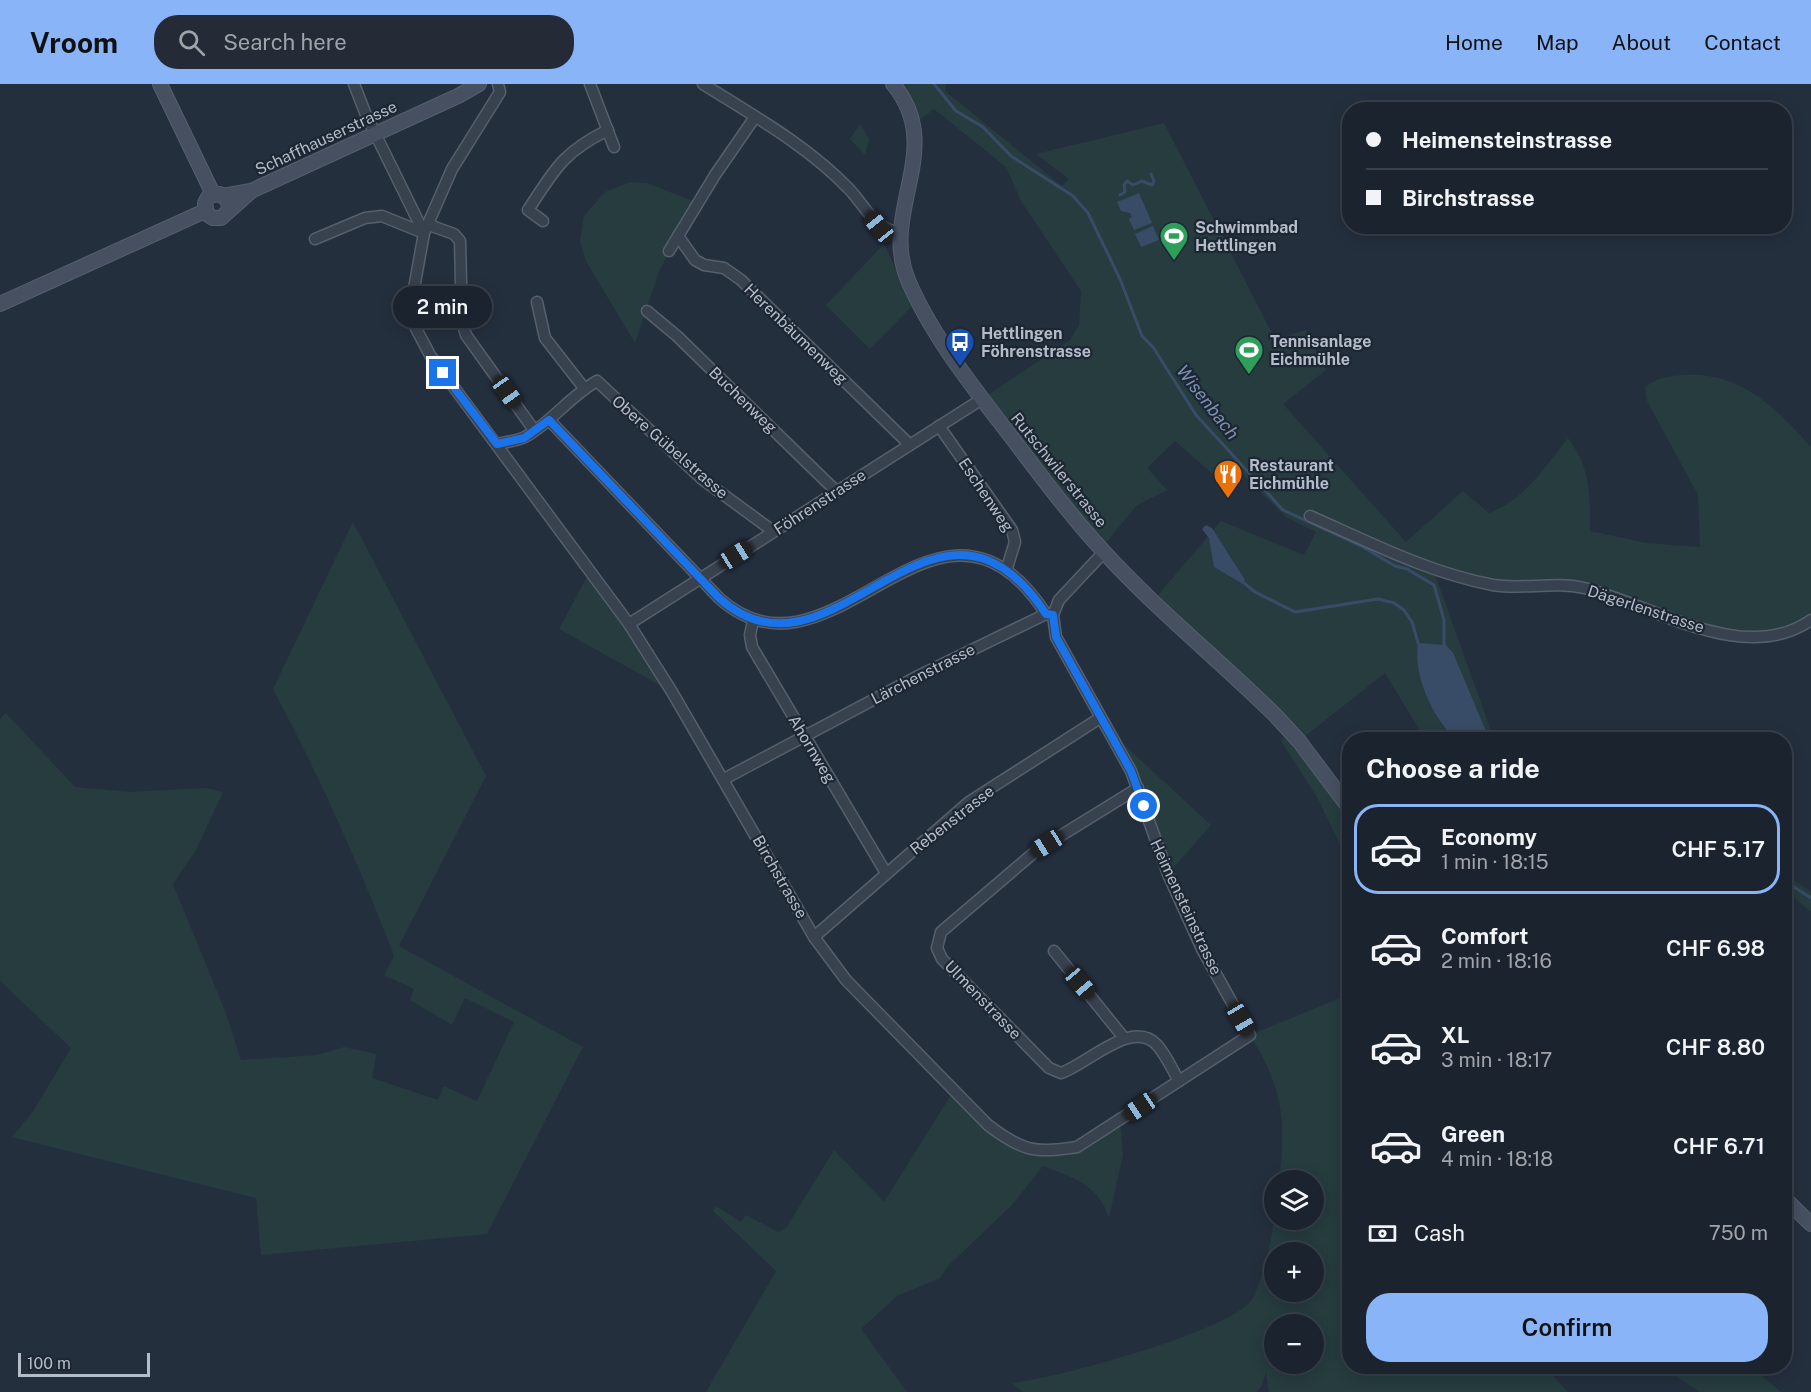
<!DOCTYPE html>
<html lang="en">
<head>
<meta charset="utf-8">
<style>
  body { margin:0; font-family:"Public Sans",sans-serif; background:#242b36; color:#f1f3f6; height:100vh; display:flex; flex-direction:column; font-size:22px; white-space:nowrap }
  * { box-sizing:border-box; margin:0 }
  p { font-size:20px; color:#a0a4aa }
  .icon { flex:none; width:33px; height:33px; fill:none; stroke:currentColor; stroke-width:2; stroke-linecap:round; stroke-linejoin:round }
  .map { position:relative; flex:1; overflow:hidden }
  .sheet { position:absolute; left:1342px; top:648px; width:450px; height:642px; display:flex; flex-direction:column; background:#1b232e; border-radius:24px; box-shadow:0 3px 15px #0003,0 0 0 2px #39404a }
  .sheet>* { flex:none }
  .hud { position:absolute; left:1342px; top:18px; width:450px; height:132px; border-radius:24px; box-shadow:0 3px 15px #0003,0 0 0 2px #39404a; display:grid; align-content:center; height:132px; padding:0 24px; background:#1b232e }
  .fabs { position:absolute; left:1264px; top:1086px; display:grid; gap:12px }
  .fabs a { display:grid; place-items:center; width:60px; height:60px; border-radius:50%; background:#1b232e; box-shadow:0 3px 15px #0003,0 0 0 2px #39404a; font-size:30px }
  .scale { position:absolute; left:18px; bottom:15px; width:132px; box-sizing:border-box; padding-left:6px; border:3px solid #b4bcc9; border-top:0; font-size:16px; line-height:21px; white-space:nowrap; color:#b4bcc9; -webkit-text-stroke:4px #1d2633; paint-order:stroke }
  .end { position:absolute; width:27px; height:27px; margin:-14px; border:8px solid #1a73e8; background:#fff; box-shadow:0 0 0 3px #fff }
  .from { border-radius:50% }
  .bubble { position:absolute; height:42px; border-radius:21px; background:#1b232e; box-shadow:0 3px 15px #0003,0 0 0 2px #39404a; font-size:20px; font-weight:600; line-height:42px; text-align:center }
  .car { position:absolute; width:18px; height:36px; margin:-18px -9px; border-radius:8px; box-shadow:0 0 4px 2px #0007; background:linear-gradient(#222 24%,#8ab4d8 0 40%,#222 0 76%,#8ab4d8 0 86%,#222 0) }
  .hud b { display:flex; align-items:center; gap:21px; height:57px; font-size:22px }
  .hud b+b { border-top:2px solid #39404a }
  .hud i { width:15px; height:15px; background:#f1f3f6 }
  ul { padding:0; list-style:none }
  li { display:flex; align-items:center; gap:18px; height:90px; margin:0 12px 9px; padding:0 12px; border:3px solid transparent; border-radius:24px }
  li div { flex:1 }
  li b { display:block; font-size:22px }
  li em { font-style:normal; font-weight:600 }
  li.selected { border-color:#8ab4f8 }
  li>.icon { width:54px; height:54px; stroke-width:1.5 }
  h2 { padding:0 24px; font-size:27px; line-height:72px }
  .pay { display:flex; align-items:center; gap:15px; height:66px; padding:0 24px; font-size:22px }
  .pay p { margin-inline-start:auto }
  .cta { display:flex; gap:12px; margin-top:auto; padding:12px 24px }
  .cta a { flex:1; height:69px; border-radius:24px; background:#8ab4f8; color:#111; font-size:24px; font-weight:600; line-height:69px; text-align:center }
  header { display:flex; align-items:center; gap:36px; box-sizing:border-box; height:84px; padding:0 30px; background:#8ab4f8; color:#111 }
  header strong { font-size:28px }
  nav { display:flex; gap:33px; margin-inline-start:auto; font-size:21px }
  .search { width:420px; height:54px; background:#242b36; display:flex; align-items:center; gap:15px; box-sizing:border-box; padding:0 21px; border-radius:24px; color:#a0a4aa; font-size:22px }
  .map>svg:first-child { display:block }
  .green { fill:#263c3f; fill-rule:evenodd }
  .water { fill:#394c67 }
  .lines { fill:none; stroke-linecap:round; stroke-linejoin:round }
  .stream { stroke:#394c67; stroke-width:3 }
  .street-casing { stroke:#565f6c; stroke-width:13 }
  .secondary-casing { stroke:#565f6c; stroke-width:16 }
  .street { stroke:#38414e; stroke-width:10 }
  .secondary { stroke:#465061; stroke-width:14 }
  .route { stroke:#1a73e8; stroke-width:8 }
  .labels { text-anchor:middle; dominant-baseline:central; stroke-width:4.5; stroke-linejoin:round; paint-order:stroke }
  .street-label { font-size:16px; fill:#b4bcc9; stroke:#1d2633 }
  .poi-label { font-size:16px; font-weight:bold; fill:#b4bcc9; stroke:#1d2633; text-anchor:start }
  .water-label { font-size:18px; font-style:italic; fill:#7c92b1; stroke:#1d2633 }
</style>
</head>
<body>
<header>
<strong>Vroom</strong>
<div class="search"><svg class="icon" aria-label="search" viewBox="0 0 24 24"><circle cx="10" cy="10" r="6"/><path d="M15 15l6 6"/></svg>Search here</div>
<nav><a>Home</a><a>Map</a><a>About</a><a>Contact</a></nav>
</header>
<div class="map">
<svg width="1811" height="1308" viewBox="0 0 1811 1308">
  <rect width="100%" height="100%" fill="#242f3e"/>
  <g class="green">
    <path d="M 893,0 L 946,0 L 945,7 L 1062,102 L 1069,95 L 1036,70 L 1164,39 L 1275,255 L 1306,246 L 1326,286 L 1283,320 L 1406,458 L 1463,407 L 1489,429 C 1525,415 1545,383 1568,354 C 1591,385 1590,409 1590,447 L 1647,459 L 1700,463 L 1698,411 L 1647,317 L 1645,304 C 1655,294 1669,292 1683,291 C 1740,287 1775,323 1811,363 L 1811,536 L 1789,547 L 1733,551 L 1583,504 L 1519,503 L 1433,485 L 1494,655 L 1425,655 L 1385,589 L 1299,657 L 1350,725 L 1350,781 L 1317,713 L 1281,657 L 1289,647 L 1153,517 L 1221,437 L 1304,471 L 1316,448 L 1286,433 L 1242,390 L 1214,391 L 1175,357 L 1147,384 L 1167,406 L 1137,421 L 1101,465 L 982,315 L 1070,256 L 1079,241 L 1081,207 L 1021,117 L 1006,83 L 934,25 L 914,40 ZM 1215,450 L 1234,478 L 1244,499 L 1214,483 L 1211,465 Z"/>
    <polygon points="860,40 869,55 865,71 850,55"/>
    <polygon points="630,98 647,99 698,119 660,185 635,259 586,177 580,158 584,132 605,108"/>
    <polygon points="884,160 913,221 870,265 826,221"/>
    <path d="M 353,438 L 486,692 L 399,862 L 583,963 L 487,1150 L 261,1171 L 256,1114 L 12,1053 L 34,1026 L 71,964 L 0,897 L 0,635 L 6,629 L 75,703 L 130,708 L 206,704 L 223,708 L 196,766 L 173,800 L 226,929 L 241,976 L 317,971 L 344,963 L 376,970 L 372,994 L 438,1016 L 444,1002 L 477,1017 L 514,938 L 465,914 L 452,941 L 410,916 L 414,905 L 384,891 L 394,872 C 359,780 319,692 273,605 Z"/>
    <polygon points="590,487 672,608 559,545"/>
    <polygon points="1106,644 1211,741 1168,790 1138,704"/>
    <polygon points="1785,790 1811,808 1811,828 1785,806"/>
    <path d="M 1350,910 L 1350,1282 L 1545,1283 L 1568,1308 L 1269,1308 L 1266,1288 L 1262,1302 L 1256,1308 L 1023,1308 L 1012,1299 C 1057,1294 1223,1249 1250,1218 C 1261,1205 1273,1149 1275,1130 L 1275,1136 L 1314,1136 L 1314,1096 L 1279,1096 C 1287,1036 1282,1003 1250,951 ZM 1275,1168 L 1314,1168 L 1314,1208 L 1275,1208 ZM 1275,1240 L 1314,1240 L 1314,1280 L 1275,1280 Z"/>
    <path d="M 954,1006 L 1011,1059 L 1077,1063 L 1120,1037 L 1123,1071 L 1109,1134 C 1098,1100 1074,1094 1043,1082 L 1012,1121 L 948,1182 L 940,1194 L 897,1212 L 861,1245 L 907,1308 L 706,1308 L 776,1187 L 713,1127 L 716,1122 L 741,1138 L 746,1131 L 778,1148 L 786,1144 L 834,1066 L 884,1118 Z"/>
    <polygon points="1662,1283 1752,1283 1781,1308 1700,1308"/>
  </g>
  <g class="water">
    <polygon points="1139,109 1152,139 1134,146 1129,135 1132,133 1130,129 1121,127 1117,118"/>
    <polygon points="1153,142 1159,156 1141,163 1135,150"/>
    <polygon points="1206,441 1212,444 1245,496 1243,500 1214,483 1209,454 1202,445"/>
    <path d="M 1418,559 L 1444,561 L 1452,570 L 1488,655 L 1455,655 C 1432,632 1413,592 1418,559 Z"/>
  </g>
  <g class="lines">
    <g class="stream">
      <polyline points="934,0 956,27 983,43 1011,72 1073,112 1088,129 1120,195 1142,252 1153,263 1196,331 1283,426 1363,463 1395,482 1407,485 1434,501 1444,536 1444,561 1452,570 1488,656"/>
      <polyline points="1120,111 1125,108 1124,101 1127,97 1133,101 1142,97 1152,101 1154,97 1151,90"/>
      <polyline points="1244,499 1255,508 1295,528 1378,515 1394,519 1404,526 1412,538 1418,559"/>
      <polyline points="1785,797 1811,814"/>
    </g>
    <g class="street-casing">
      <g id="street">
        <polyline points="354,0 366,31 424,149"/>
        <path d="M 498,0 L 500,8 L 452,85 L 424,149 L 411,221 L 412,237 L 430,271 L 629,540 L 672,608 L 814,853 L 846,896 L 988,1041 C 1022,1067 1035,1070 1077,1063 L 1250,951 L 1202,865 L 1168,790 L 1131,687 L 1056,553 L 1053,531"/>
        <polyline points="590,0 614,63"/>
        <path d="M 703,0 C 754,32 808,62 849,105 C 867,124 872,143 900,149"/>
        <path d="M 543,137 L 528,126 C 555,85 563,68 608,46"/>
        <polyline points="429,141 454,150 460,157 462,238 466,251 534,346"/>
        <polyline points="678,152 695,176 704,181 724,184 741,196 909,360"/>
        <polyline points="315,155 365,134 382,132 424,149"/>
        <polyline points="669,167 715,91 755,33"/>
        <polyline points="537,218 545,254 584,304"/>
        <polyline points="647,227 677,252 836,407"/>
        <path d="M 549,336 L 719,514 C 833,617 937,363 1046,530"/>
        <polyline points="939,342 1012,446 1015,458 1007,484"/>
        <path d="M 497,360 C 506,358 517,357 525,353 C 552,338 570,312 597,297 L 702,395 L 773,447"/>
        <path d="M 1310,432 C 1369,458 1429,489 1493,501 C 1524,506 1554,497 1584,504 C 1651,520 1744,583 1811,536"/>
        <polyline points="753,537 750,551 752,563 886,789"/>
        <polyline points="629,540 982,315"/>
        <polyline points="724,695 918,592 1046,530 1053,531 1059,516 1104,468"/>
        <path d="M 1138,704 L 1036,767 L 941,848 L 937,864 L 942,875 L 1049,984 L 1061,989 C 1088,980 1132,934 1157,961 C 1166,971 1172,985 1179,997"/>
        <polyline points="814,853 969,718 1100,634"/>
        <polyline points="1054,867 1124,954"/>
      </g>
    </g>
    <g class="secondary-casing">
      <g id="secondary">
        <polyline points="160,0 213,110"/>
        <path d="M 893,0 C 947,65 879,127 908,196 C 929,246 966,294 999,337 C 1033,381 1066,427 1104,468 C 1157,526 1219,576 1275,631 L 1299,657 L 1350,725"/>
        <polyline points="223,112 251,107 458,12 479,0"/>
        <polyline points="229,126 228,116 220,110 209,112 205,119 207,130 213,134 221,134 250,108"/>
        <polyline points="0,220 205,127"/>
        <polyline points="1785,1115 1811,1140"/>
      </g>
    </g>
    <use href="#street" class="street"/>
    <use href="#secondary" class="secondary"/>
  </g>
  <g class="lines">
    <path class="route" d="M 443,289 L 497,360 L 524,354 L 549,336 L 719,514 C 833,617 935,362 1046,530 L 1053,531 L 1056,553 L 1131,687 L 1144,722"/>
  </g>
  <defs>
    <g id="stadium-pin" transform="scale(1.5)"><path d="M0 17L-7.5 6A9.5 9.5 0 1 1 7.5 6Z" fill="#2e9e5b" stroke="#1d2633"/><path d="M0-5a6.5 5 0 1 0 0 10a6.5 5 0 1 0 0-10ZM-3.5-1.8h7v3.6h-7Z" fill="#fff"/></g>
    <g id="bus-pin" transform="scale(1.5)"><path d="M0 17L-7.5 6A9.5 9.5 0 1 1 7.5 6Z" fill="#1a4fb4" stroke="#1d2633"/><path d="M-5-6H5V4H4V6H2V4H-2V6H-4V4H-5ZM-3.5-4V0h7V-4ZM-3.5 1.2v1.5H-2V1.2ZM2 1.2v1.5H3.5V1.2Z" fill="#fff"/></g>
    <g id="restaurant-pin" transform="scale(1.5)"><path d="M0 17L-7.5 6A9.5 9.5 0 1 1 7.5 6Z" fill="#e8710a" stroke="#1d2633"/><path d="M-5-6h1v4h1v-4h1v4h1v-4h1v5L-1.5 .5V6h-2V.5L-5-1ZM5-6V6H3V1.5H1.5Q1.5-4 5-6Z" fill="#fff"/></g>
  </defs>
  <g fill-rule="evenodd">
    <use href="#stadium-pin" x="1174" y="152"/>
    <use href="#bus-pin" x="960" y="258"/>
    <use href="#stadium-pin" x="1249" y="266"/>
    <use href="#restaurant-pin" x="1228" y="390"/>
  </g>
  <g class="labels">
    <g class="street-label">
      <text transform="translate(326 54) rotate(-25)">Schaffhauserstrasse</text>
      <text transform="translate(796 250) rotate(44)">Herenbäumenweg</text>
      <text transform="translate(743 316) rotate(44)">Buchenweg</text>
      <text transform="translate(670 363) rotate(41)">Obere Gübelstrasse</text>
      <text transform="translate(1059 386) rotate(51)">Rutschwilerstrasse</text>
      <text transform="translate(986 411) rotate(56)">Eschenweg</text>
      <text transform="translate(820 418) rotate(-33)">Föhrenstrasse</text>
      <text transform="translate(1646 525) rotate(18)">Dägerlenstrasse</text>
      <text transform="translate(923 590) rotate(-27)">Lärchenstrasse</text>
      <text transform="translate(812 665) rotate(59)">Ahornweg</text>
      <text transform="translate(952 736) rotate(-38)">Rebenstrasse</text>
      <text transform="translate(780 793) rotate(60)">Birchstrasse</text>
      <text transform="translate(1186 823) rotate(65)">Heimensteinstrasse</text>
      <text transform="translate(983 916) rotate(46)">Ulmenstrasse</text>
    </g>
    <g class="poi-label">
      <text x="1195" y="143">Schwimmbad<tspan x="1195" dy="18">Hettlingen</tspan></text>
      <text x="981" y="249">Hettlingen<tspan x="981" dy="18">Föhrenstrasse</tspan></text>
      <text x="1270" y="257">Tennisanlage<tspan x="1270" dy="18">Eichmühle</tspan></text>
      <text x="1249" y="381">Restaurant<tspan x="1249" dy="18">Eichmühle</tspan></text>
    </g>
    <g class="water-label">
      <text transform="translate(1208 318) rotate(52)">Wisenbach</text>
    </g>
  </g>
</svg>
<div class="fabs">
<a><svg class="icon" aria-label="layers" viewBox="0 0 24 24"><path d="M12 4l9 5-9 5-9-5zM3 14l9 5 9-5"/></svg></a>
<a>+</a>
<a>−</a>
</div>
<div class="scale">100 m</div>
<i class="end from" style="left:1144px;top:722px"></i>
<i class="end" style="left:443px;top:289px"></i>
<div class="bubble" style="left:393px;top:202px;width:99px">2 min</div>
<i class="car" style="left:879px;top:143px;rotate:321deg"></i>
<i class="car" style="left:507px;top:308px;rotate:145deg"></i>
<i class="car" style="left:736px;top:471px;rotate:58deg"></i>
<i class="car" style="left:1047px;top:760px;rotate:238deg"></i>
<i class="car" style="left:1080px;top:899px;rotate:140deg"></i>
<i class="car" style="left:1241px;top:935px;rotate:150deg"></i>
<i class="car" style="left:1140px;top:1023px;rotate:236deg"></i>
<div class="hud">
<b><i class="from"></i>Heimensteinstrasse</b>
<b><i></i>Birchstrasse</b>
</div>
<section class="sheet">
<h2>Choose a ride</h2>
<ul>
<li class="selected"><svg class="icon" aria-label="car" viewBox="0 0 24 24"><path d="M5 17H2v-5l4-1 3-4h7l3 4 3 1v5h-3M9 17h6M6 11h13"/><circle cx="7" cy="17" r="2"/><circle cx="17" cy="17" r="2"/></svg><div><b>Economy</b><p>1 min · 18:15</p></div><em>CHF 5.17</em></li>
<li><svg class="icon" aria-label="car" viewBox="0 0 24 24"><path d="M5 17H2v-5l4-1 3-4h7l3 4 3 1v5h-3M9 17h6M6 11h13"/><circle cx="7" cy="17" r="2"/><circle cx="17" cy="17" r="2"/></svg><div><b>Comfort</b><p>2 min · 18:16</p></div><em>CHF 6.98</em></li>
<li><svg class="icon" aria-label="car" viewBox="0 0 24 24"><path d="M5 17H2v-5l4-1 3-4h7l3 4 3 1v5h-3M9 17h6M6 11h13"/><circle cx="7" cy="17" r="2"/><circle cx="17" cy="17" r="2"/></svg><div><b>XL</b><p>3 min · 18:17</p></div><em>CHF 8.80</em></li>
<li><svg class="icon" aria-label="car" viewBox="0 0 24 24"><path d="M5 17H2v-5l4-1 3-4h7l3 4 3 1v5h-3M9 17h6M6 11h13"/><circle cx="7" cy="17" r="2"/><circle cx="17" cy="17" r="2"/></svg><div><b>Green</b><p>4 min · 18:18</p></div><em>CHF 6.71</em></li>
</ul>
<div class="pay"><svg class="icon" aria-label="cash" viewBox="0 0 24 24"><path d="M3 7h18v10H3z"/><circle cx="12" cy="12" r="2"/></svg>Cash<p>750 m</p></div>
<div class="cta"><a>Confirm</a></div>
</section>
</div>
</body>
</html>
